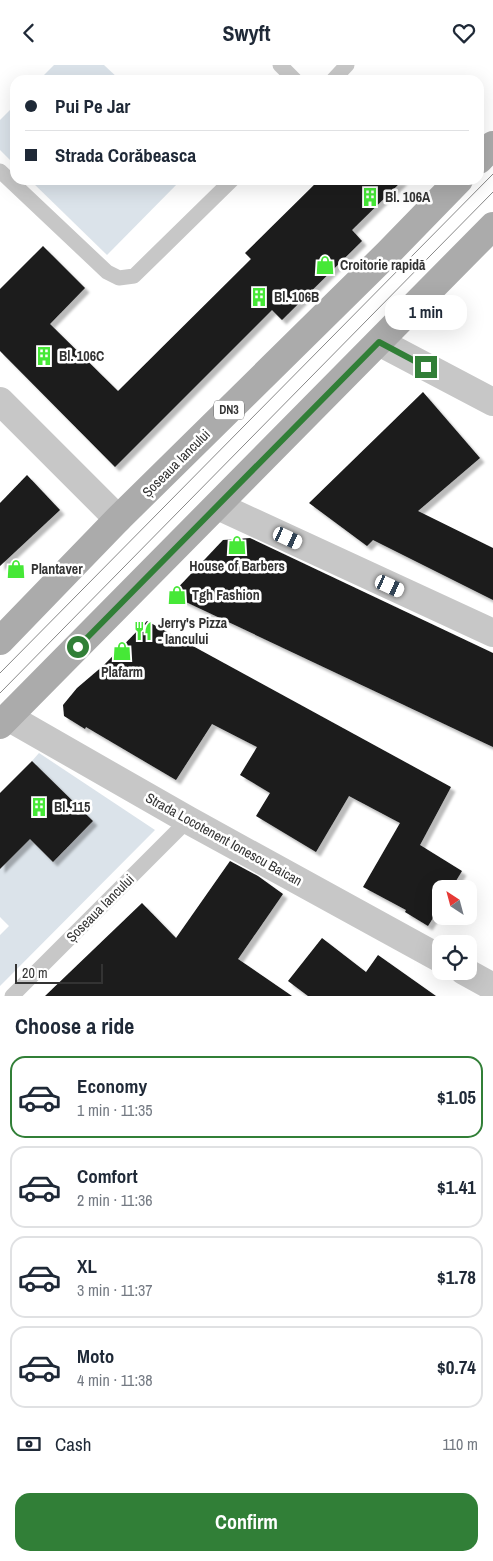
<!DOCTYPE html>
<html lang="en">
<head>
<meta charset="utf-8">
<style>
  body { margin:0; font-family:"Archivo Narrow",sans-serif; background:#f2f2f3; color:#1f2937; height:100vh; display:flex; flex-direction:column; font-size:19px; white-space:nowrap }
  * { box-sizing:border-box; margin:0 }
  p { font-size:16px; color:#747a83 }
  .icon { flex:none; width:28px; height:28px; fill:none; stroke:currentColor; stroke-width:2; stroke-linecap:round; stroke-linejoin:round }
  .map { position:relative; height:931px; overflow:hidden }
  .drawer { display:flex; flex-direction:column; background:#fff; flex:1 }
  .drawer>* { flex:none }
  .hud { position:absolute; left:10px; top:10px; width:474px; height:110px; border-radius:15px; box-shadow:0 5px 20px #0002; display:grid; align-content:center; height:110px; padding:0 15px; background:#fff }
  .needle { width:32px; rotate:324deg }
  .fabs { position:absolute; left:432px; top:815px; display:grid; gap:10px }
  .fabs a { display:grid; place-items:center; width:45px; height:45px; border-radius:10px; background:#fff; box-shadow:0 5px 20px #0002; font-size:25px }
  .scale { position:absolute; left:15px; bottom:12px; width:88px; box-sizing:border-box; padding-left:5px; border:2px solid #333; border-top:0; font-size:14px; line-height:18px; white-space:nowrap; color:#333; -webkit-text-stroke:4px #fff; paint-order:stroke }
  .end { position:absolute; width:22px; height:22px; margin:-11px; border:6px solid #317f37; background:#fff; box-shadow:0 0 0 2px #fff }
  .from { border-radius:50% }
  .bubble { position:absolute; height:35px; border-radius:15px; background:#fff; box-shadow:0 5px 20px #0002; font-size:16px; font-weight:700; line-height:35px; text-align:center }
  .car { position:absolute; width:15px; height:30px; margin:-15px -8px; border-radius:6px; box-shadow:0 0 4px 1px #0007; background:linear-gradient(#fff 24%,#345 0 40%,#fff 0 76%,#345 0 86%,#fff 0) }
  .hud b { display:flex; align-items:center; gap:18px; height:48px; font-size:19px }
  .hud b+b { border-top:1px solid #e0e1e3 }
  .hud i { width:12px; height:12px; background:#1f2937 }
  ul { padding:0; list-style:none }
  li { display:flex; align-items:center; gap:15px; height:82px; margin:0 10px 8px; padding:0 5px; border:2px solid #e0e1e3; border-radius:15px }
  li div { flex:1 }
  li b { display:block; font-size:19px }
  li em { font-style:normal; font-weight:700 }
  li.selected { border-color:#317f37 }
  li>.icon { width:45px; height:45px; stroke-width:1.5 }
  h2 { padding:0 15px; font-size:22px; line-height:60px }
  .pay { display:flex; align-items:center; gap:12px; height:55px; padding:0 15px; font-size:19px }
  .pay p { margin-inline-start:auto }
  .button { display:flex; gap:10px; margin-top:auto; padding:10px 15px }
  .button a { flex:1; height:58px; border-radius:15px; background:#317f37; color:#fff; font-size:20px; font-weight:700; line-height:58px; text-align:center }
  header { display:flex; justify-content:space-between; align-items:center; height:65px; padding:0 15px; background:#fff; font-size:22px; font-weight:700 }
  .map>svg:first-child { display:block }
  .green { fill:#dbe3ea }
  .building { fill:#1a1a1a; filter:url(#shadow) }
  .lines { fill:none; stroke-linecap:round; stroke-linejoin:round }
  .lane { stroke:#c7c7c7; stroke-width:15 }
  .street { stroke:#c7c7c7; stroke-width:28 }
  .primary { stroke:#ababab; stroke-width:28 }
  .tram { stroke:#888; stroke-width:1 }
  .route { stroke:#317f37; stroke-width:6 }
  .labels { text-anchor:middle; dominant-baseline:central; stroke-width:5; stroke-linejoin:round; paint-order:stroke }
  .shield { fill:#fff; stroke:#707070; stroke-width:1 }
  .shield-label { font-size:12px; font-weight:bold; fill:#333 }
  .poi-label { font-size:14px; font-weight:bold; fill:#333; stroke:#fff; text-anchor:start }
  .street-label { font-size:14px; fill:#333; stroke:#fff }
</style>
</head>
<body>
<header><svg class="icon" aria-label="back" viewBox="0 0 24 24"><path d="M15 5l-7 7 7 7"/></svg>Swyft<svg class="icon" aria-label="heart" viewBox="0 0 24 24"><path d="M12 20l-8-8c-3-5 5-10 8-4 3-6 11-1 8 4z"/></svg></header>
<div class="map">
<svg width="493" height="931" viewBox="0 0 493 931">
  <defs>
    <filter id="shadow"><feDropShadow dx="4.5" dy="4.5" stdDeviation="1" flood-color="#0004"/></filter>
  </defs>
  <rect width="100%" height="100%" fill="#fff"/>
  <g class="green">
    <polygon points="54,0 104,0 120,15 39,15"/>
    <polygon points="15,40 15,100 0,85 0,55"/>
    <polygon points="30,115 181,115 107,190"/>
    <polygon points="39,688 155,765 0,921 0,870 9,861 0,852 0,804 30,774 53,797 93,756 32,696"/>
  </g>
  <g class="building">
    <polygon points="319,115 403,115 352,165 362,176 282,255 272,245 115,402 0,286 0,224 43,181 85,223 50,259 118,326 251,194 245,188"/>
    <polygon points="423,327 480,393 418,446 493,483 493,535 373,475 367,481 309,438"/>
    <polygon points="27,410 60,445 0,501 0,438"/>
    <polygon points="250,473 493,588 493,682 171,530 223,475"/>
    <polygon points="147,556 451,722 420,780 462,806 451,824 441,824 441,840 428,861 405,847 406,845 363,822 400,758 349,731 316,787 256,751 270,728 240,710 257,682 212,659 176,715 86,662 85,664 64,651 63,640 77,623 104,600"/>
    <polygon points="32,696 93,756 53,797 30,774 0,804 0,728"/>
    <polygon points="230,796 258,811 283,829 238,894 292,931 45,931 142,838 176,873"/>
    <polygon points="322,873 366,907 378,890 436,931 308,931 288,916"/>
  </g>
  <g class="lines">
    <g class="lane">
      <polyline points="280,0 295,15"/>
      <polyline points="333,15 347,0"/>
      <polyline points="0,106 107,207 119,213 134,211 232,115"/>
      <polyline points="12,931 188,755"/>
    </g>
    <g class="street">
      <polyline points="379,277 493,337"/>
      <polyline points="0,336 118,454"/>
      <polyline points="218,441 493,568"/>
      <polyline points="8,652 188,755 441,894"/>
      <polyline points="464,906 493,922"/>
    </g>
    <g class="primary">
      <polyline points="479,95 493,80"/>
      <polyline points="0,576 118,454 388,188 459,115"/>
      <polyline points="0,660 493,161"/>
    </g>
    <g class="tram">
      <polyline points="0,608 493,109"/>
      <polyline points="0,628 493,127"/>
    </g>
  </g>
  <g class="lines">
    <polyline class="route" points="78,582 379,277 426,302"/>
  </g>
  <defs>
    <g id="building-bare" transform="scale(1.5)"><path d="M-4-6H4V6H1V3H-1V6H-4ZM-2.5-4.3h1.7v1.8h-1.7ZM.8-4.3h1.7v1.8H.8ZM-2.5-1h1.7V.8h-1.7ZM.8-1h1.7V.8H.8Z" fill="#46e837" stroke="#fff" stroke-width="2.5" paint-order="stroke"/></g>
    <g id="shop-bare" transform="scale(1.5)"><path d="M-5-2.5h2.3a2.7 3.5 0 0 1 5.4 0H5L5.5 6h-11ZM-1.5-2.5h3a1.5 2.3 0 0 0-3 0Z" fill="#46e837" stroke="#fff" stroke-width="2.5" paint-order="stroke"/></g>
    <g id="restaurant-bare" transform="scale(1.5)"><path d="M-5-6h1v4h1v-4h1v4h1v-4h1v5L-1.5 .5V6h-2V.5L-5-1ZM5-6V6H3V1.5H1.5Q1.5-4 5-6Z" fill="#46e837" stroke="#fff" stroke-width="2.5" paint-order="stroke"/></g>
  </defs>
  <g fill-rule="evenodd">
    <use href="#building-bare" x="370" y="132"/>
    <use href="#shop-bare" x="325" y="200"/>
    <use href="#building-bare" x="259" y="232"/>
    <use href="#building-bare" x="44" y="291"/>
    <use href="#shop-bare" x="237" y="480"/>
    <use href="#shop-bare" x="16" y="504"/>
    <use href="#shop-bare" x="177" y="530"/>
    <use href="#restaurant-bare" x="143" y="566"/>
    <use href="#shop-bare" x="122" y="586"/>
    <use href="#building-bare" x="39" y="742"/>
  </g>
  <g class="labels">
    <rect class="shield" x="214" y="335.5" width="30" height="19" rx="4"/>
    <g class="shield-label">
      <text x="229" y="345">DN3</text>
    </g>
    <g class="poi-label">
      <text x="385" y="132">Bl. 106A</text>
      <text x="340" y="200">Croitorie rapidă</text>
      <text x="274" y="232">Bl. 106B</text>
      <text x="59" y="291">Bl. 106C</text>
      <text x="237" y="501" text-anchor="middle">House of Barbers</text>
      <text x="31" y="504">Plantaver</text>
      <text x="192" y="530">Tgh Fashion</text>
      <text x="158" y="558">Jerry's Pizza<tspan x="158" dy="16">- Iancului</tspan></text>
      <text x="122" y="607" text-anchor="middle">Plafarm</text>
      <text x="54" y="742">Bl. 115</text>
    </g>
    <g class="street-label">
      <text transform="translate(176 398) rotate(-45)">Șoseaua Iancului</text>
      <text transform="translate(224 774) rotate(29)">Strada Locotenent Ionescu Baican</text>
      <text transform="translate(100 843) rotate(-45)">Șoseaua Iancului</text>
    </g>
  </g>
</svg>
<div class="fabs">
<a><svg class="needle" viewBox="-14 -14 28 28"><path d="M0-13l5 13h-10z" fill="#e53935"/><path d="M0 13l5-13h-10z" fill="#747a83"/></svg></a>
<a><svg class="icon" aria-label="locate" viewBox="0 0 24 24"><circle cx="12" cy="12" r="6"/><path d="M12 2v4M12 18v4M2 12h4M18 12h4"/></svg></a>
</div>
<div class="scale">20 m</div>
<i class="end from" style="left:78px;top:582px"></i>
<i class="end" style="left:426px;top:302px"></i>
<div class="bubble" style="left:385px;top:230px;width:82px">1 min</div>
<i class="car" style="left:288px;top:473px;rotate:115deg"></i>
<i class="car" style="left:390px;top:521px;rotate:115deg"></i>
<div class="hud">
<b><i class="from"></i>Pui Pe Jar</b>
<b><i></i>Strada Corăbeasca</b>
</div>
</div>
<section class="drawer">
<h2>Choose a ride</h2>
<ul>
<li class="selected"><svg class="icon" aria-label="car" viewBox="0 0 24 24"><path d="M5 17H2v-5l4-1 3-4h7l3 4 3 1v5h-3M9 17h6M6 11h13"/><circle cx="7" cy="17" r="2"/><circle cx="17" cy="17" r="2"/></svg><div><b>Economy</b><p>1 min · 11:35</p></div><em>$1.05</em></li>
<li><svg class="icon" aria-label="car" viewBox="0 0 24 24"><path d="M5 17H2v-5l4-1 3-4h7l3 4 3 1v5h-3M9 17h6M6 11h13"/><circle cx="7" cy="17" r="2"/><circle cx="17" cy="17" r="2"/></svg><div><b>Comfort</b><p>2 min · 11:36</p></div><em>$1.41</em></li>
<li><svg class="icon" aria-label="car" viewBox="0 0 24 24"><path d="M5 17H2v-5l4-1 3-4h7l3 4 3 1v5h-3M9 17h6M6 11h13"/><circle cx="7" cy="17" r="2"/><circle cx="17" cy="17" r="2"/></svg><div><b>XL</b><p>3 min · 11:37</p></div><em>$1.78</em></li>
<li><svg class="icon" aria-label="car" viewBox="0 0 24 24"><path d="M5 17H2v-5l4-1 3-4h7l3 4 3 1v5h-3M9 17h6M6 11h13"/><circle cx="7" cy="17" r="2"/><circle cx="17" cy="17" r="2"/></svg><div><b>Moto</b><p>4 min · 11:38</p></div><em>$0.74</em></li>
</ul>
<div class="pay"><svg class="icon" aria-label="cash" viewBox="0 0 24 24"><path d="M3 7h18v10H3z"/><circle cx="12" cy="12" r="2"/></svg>Cash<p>110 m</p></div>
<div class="button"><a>Confirm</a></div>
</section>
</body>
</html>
